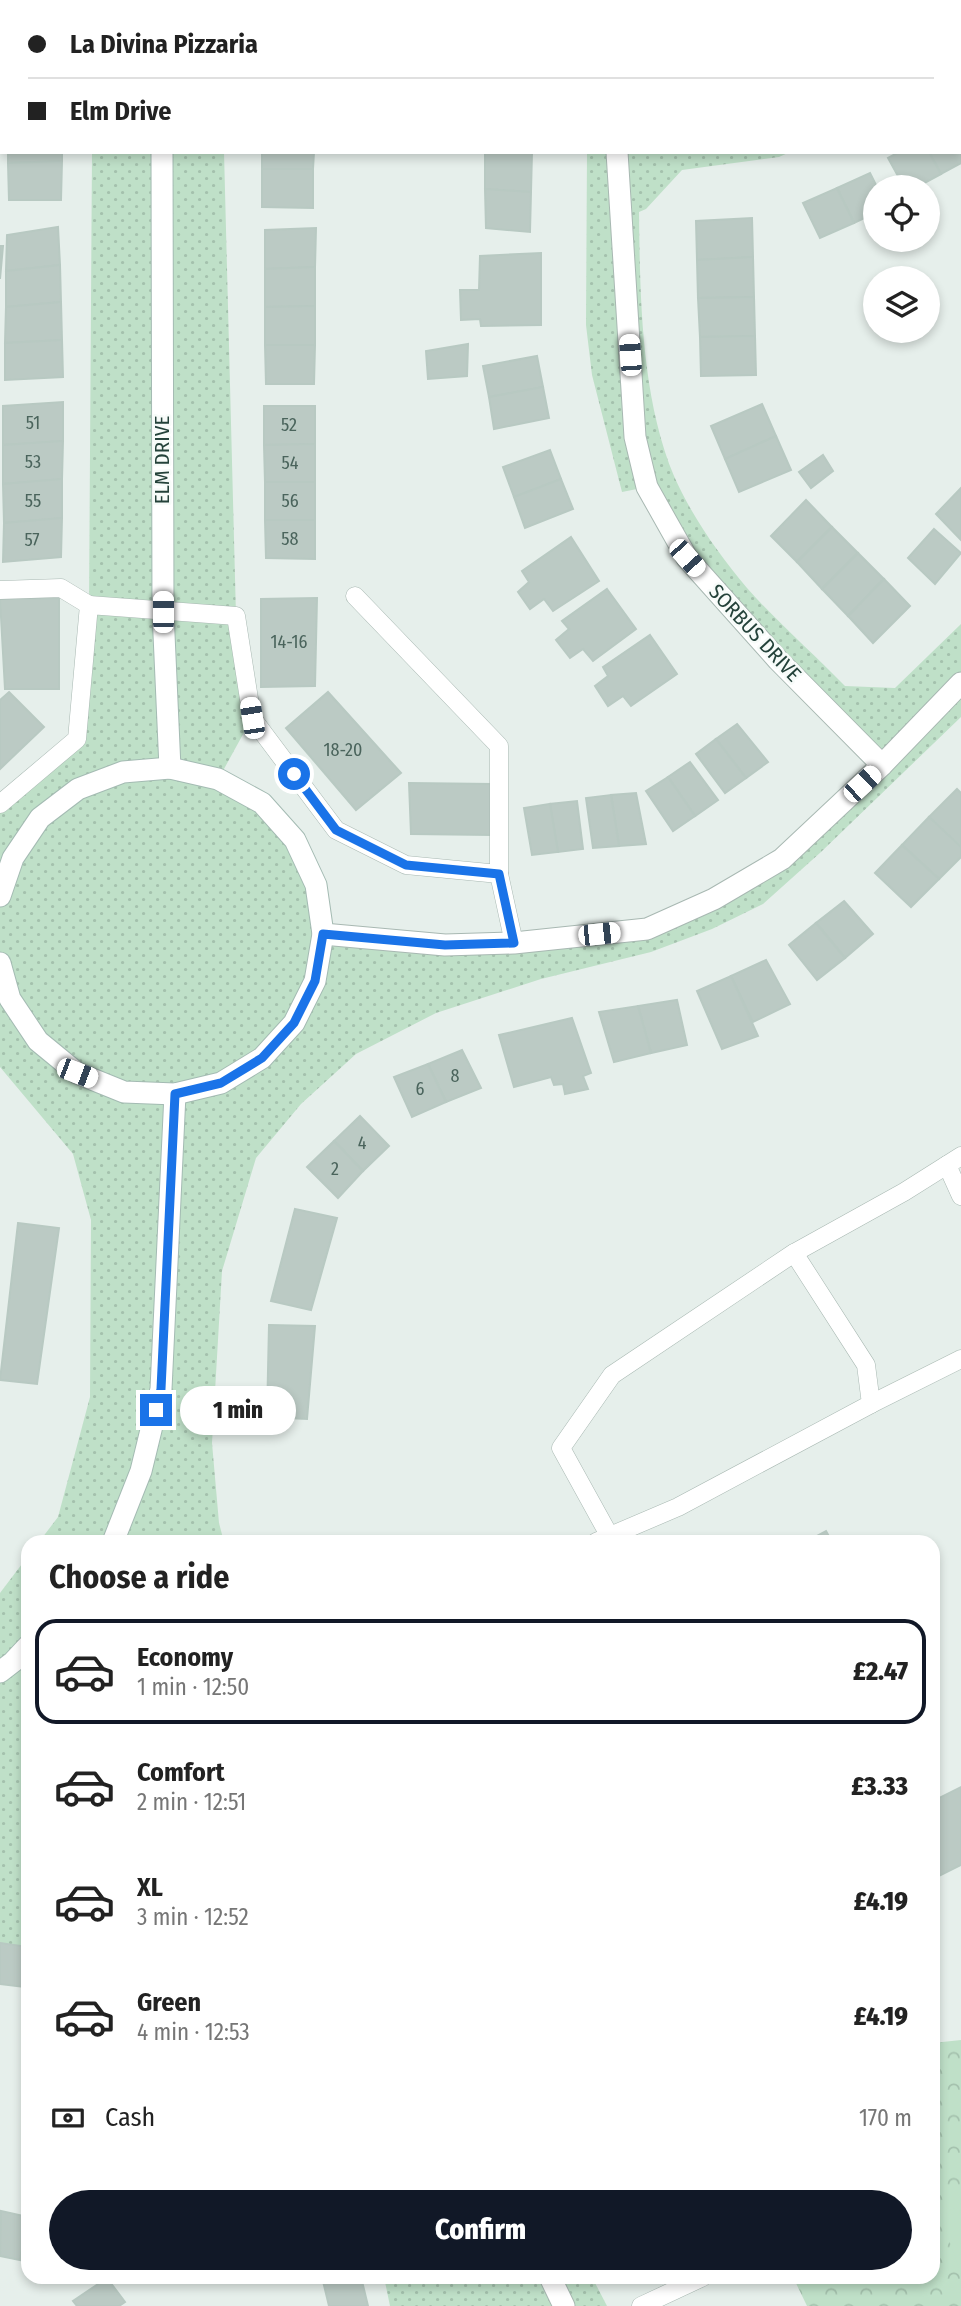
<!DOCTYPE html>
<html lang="en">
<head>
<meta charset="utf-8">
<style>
  body { margin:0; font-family:"Fira Sans Condensed",sans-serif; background:#f2f2f2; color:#222; height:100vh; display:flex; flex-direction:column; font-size:26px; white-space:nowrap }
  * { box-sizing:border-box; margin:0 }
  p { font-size:23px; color:#767676 }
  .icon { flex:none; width:38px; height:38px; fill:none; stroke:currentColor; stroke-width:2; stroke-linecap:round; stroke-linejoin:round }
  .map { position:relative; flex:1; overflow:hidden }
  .side { position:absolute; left:21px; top:1535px; width:919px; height:749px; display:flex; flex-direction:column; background:#fff; border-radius:21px; box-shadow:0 4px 10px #0003 }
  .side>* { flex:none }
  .top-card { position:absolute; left:0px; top:0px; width:962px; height:154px; box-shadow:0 4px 10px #0003; display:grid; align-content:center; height:154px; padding:0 28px; background:#fff }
  .controls { position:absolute; left:863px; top:175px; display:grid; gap:14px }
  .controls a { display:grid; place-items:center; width:77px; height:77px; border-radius:50%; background:#fff; box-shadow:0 4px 10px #0003; font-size:35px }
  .end { position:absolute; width:32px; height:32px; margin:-16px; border:9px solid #1a73e8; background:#fff; box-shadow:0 0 0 4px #fff }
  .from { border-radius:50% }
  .bubble { position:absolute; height:49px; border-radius:24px; background:#fff; box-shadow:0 4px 10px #0003; font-size:23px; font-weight:800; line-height:49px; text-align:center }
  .car { position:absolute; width:21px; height:42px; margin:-21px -10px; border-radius:9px; box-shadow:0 0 5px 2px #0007; background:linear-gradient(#fff 24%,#345 0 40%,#fff 0 76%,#345 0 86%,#fff 0) }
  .top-card b { display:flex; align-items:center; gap:24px; height:66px; font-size:26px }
  .top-card b+b { border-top:2px solid #e0e0e0 }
  .top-card i { width:18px; height:18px; background:#222 }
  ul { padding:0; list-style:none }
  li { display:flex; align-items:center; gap:21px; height:105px; margin:0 14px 10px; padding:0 14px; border:4px solid transparent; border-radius:21px }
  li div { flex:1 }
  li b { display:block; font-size:26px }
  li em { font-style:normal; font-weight:800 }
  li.selected { border-color:#111827 }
  li>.icon { width:63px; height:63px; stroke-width:1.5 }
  h2 { padding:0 28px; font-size:32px; line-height:84px }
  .pay { display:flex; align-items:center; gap:18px; height:77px; padding:0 28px; font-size:26px }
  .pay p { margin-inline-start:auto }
  .primary-button { display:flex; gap:14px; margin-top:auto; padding:14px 28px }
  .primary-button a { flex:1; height:80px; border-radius:42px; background:#111827; color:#fff; font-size:28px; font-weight:800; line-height:80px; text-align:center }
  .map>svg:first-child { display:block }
  .grass { fill:url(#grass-dots) }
  .park { fill:url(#park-crowns) }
  .garden { fill:#bfe0c8 }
  .building { fill:#bbcac4; stroke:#b8c9c2; stroke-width:2 }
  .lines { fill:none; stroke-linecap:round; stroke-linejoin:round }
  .lane-casing { stroke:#a8b8b2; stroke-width:19 }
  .street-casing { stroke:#a8b8b2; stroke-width:23 }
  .secondary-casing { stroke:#a4bbb3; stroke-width:23 }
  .lane { stroke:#fff; stroke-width:18 }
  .street { stroke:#fff; stroke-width:21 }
  .secondary { stroke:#fff; stroke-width:21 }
  .route { stroke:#1a73e8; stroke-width:9 }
  .labels { text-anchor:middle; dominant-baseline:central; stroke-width:5; stroke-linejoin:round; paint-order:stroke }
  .number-label { font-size:18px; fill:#4a645c }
  .street-label { font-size:21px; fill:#24423a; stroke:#f7fbf9 }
</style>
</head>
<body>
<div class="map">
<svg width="961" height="2306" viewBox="0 0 961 2306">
  <defs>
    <pattern id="grass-dots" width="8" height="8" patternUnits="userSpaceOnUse" patternTransform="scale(1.75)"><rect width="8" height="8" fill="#bfe0c8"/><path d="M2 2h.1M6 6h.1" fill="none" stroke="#a4c1ad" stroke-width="1.8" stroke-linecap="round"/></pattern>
    <pattern id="park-crowns" width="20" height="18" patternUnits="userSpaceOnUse" patternTransform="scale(1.75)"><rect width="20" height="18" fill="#bfe0c8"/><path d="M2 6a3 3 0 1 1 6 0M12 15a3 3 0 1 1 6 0" fill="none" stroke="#a4c1ad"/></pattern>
  </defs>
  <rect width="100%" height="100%" fill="#e6efeb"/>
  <g class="grass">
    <rect x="93" y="0" width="126" height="2"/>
    <path d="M 92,152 L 224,152 L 236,616 L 252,718 L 219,778 L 295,840 L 323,934 L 445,945 L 647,929 L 782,859 L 882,765 L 687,558 L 647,487 L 622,492 L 592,375 L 586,325 L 587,152 L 790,152 L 779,157 L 682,170 L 646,209 L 639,212 C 640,297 641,397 674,476 C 691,515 719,555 747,588 C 777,622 813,653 845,686 L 895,688 L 961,624 L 961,717 L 821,852 L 763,904 L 712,929 L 651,952 L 541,979 L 436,1013 L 356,1054 L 301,1104 L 256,1158 L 222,1271 L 212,1443 L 219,1523 L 224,1542 L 39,1542 L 58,1517 L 90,1397 L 91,1220 L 73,1154 L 0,1067 L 0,804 L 77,739 L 89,605 Z"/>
    <polygon points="28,1556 28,1948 0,1944 0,1593"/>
    <polygon points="384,2277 592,2277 607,2306 390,2306"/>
  </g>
  <polygon class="park" points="961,2040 961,2306 807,2306 793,2277 933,2277 933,2043"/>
  <polygon class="garden" points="961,2206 961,2276 940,2213"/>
  <g class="building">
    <rect x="4" y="0" width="58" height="2"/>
    <rect x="266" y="0" width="45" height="2"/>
    <polygon points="480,0 533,0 480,2"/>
    <polygon points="692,0 747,0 692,2"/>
    <polygon points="961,130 961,163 941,174 929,152 961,152"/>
    <polygon points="8,152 62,152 62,161 8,163"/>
    <polygon points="262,152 314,152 313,169 262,169"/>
    <polygon points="485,152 532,152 531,192 485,189"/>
    <polygon points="899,152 929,152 941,174 917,187 904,187 888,158"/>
    <polygon points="62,161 61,200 9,200 8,163"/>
    <polygon points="262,169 313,169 313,208 262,207"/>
    <polygon points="870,173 877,187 875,187 875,213 854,223 837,188"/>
    <polygon points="837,188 854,223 820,238 803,203"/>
    <polygon points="485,189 531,192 530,232 486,228"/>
    <polygon points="752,218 753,257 697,260 696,221"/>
    <polygon points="58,227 60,265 6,271 7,235"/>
    <polygon points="316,228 315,267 265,269 265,230"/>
    <polygon points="0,246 3,246 0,279"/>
    <polygon points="541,253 541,325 481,326 480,319 461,320 460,290 479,290 480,256"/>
    <polygon points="753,257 754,297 698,298 697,260"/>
    <polygon points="60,265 61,302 6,307 6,271"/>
    <polygon points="315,267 315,306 265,307 265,269"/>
    <polygon points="754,297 755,336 700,337 698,298"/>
    <polygon points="61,302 62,340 5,343 6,307"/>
    <polygon points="315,306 315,345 265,345 265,307"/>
    <polygon points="755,336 756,375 701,376 700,337"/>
    <polygon points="62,340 63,377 5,380 5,343"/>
    <polygon points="468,344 467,376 428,379 426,351"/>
    <polygon points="265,345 315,345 314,384 266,384"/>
    <polygon points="537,356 543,387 489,397 483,366"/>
    <polygon points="543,387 549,418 494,429 489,397"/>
    <polygon points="63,402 63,441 3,445 3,406"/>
    <polygon points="762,404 776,436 725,459 711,426"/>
    <polygon points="264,406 315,406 315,444 264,445"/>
    <polygon points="776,436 791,470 739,492 725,459"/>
    <polygon points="63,441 62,479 3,484 3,445"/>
    <polygon points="315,444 315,482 265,482 264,445"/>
    <polygon points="550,450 561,479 514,497 503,467"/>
    <polygon points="823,455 833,471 811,488 799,472"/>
    <polygon points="62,479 62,518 4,523 3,484"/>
    <polygon points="561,479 573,509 525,528 514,497"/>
    <rect x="265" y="482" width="50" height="38"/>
    <polygon points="961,488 961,540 936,514"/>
    <polygon points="806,500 832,527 797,562 771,536"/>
    <polygon points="62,518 61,557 3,562 4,523"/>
    <polygon points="265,520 315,520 315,559 266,558"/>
    <polygon points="832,527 858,553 822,589 797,562"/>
    <polygon points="934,529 961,553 935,584 908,558"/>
    <polygon points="571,537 599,581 553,611 544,599 530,609 518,592 529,582 522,571"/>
    <polygon points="858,553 884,579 848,616 822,589"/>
    <polygon points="884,579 910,606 873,643 848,616"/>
    <polygon points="607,589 636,629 593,661 583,649 570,658 556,640 569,629 562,621"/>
    <polygon points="59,598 59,689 5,689 0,599"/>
    <polygon points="317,598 315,686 261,687 261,599"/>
    <polygon points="650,635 677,674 631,706 623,696 608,706 595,686 608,676 603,667"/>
    <polygon points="9,692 44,727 0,769 0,700"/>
    <polygon points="328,692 401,773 356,810 286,728"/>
    <polygon points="737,724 768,762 746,778 716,739"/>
    <polygon points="716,739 746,778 725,793 696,754"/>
    <polygon points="690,762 718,800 695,816 668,777"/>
    <polygon points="668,777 695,816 673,831 646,791"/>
    <polygon points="409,783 492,784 492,835 411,834"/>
    <polygon points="957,789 961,793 961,847 929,817"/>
    <polygon points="636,793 646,844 619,846 611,795"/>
    <polygon points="611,795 619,846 593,848 586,798"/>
    <polygon points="577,801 583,849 558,852 550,804"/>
    <polygon points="550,804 558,852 532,855 524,808"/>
    <polygon points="929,817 961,847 961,857 939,879 902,845"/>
    <polygon points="902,845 939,879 911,907 875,873"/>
    <polygon points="844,901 873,934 845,958 816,923"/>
    <polygon points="816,923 845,958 817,980 789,945"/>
    <polygon points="766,960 790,1004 753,1022 731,976"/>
    <polygon points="731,976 758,1036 722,1049 697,991"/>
    <polygon points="677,1000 687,1045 651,1053 638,1006"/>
    <polygon points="638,1006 651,1053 614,1062 599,1012"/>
    <polygon points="572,1018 591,1073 583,1076 588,1089 565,1094 563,1084 554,1085 551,1077 514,1087 499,1035"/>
    <polygon points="462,1050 481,1088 446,1102 428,1064"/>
    <polygon points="428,1064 446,1102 412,1117 394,1077"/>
    <polygon points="360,1116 389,1146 363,1171 334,1141"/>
    <polygon points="334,1141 363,1171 338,1198 307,1167"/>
    <polygon points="295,1209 337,1218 311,1310 271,1301"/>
    <polygon points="18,1223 59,1228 37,1384 0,1380"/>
    <polygon points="269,1325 315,1326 307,1419 267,1417"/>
    <polygon points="826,1531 832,1542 806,1542"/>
    <polygon points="961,1787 961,1865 933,1879 933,1801"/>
    <polygon points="0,1943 28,1947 24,1987 0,1984"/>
    <polygon points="28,1962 28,1988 24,1987"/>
    <polygon points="1,2211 28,2217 20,2260 0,2256"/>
    <polygon points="28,2225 28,2261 20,2260"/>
    <polygon points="322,2277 361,2277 368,2306 329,2306"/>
    <polygon points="107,2278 125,2302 119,2306 77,2306 73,2301"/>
  </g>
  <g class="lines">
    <g class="lane-casing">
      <g id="lane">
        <polyline points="0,590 61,588 89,605"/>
        <polyline points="355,596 499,746 499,874"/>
        <polyline points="0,804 77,739 89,605 236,616 252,718 336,830 406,865 499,874 514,943"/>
        <polyline points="947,1165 961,1196"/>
        <polyline points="871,1404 961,1359"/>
        <polyline points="609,1535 561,1448 612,1375 794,1253 904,1192 961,1156"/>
        <polyline points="596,1542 678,1507 871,1404 866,1365 794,1253"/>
        <polyline points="641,2306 703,2277"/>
      </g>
    </g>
    <g class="street-casing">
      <g id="street">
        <polyline points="617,0 617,2"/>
        <polyline points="617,152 635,437 647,487 687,558 778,660 882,765"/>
        <polyline points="323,934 445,945 514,943 647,929 714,899 782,859 882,765 961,683"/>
        <polyline points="550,2277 564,2306"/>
      </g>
    </g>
    <g class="secondary-casing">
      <g id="secondary">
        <polyline points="161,0 161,2"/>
        <polyline points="162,152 163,612 170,768"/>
        <polyline points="0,896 13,858 40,818 78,789 123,772 170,768 218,779 262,803 295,840 316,885 323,934 315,981 294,1023 262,1058 221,1083 175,1094 124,1092 77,1073 38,1041 10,999 0,963"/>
        <polyline points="113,1542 141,1471 161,1389 175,1094"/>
        <polyline points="0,1672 13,1662 28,1646"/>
      </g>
    </g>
    <use href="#lane" class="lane"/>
    <use href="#street" class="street"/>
    <use href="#secondary" class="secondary"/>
  </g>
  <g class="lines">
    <polyline class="route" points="156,1410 161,1389 175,1094 221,1083 262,1058 294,1023 315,981 323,934 445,945 514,943 499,874 406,865 336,830 294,774"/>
  </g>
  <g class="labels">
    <g class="number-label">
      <text x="33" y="423">51</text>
      <text x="289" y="425">52</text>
      <text x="33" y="462">53</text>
      <text x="290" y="463">54</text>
      <text x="33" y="501">55</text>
      <text x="290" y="501">56</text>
      <text x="290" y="539">58</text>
      <text x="32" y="540">57</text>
      <text x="289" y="642">14-16</text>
      <text x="343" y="750">18-20</text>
      <text x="455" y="1076">8</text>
      <text x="420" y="1089">6</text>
      <text x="362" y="1143">4</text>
      <text x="335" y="1169">2</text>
    </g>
    <g class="street-label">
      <text transform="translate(162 460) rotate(-90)">ELM DRIVE</text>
      <text transform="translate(755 633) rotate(47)">SORBUS DRIVE</text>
    </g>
  </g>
</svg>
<div class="controls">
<a><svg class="icon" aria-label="locate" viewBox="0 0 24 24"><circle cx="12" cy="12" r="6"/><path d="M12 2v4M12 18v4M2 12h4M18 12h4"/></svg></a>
<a><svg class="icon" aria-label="layers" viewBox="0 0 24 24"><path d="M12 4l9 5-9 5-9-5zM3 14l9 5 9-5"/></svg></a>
</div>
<i class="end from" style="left:294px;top:774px"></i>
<i class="end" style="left:156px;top:1410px"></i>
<div class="bubble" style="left:180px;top:1386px;width:116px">1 min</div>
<i class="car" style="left:630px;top:355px;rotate:356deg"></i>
<i class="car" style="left:687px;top:558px;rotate:138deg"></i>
<i class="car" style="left:163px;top:612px;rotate:0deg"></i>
<i class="car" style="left:252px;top:718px;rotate:351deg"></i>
<i class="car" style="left:862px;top:784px;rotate:47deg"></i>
<i class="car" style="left:599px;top:934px;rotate:84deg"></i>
<i class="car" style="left:77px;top:1073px;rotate:111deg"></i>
<div class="top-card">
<b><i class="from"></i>La Divina Pizzaria</b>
<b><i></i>Elm Drive</b>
</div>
<section class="side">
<h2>Choose a ride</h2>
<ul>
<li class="selected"><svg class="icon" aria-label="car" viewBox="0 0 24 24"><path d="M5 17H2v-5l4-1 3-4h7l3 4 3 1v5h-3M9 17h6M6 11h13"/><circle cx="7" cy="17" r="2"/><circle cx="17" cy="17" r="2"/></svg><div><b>Economy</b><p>1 min · 12:50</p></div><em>£2.47</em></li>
<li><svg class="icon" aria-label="car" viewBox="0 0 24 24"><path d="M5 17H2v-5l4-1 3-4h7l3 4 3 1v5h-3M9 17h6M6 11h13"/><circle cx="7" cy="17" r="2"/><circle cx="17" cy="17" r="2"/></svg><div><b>Comfort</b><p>2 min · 12:51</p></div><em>£3.33</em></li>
<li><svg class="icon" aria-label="car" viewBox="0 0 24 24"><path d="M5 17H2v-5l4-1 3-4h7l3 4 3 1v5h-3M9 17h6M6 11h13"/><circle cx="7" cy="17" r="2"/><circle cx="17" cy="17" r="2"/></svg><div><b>XL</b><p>3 min · 12:52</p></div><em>£4.19</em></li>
<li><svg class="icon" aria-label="car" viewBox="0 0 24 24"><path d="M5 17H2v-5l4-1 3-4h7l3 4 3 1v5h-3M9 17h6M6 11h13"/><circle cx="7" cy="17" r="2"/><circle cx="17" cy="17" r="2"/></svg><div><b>Green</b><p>4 min · 12:53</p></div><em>£4.19</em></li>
</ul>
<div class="pay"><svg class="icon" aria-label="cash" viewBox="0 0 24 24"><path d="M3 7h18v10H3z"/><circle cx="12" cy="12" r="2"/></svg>Cash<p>170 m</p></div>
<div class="primary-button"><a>Confirm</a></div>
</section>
</div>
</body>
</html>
